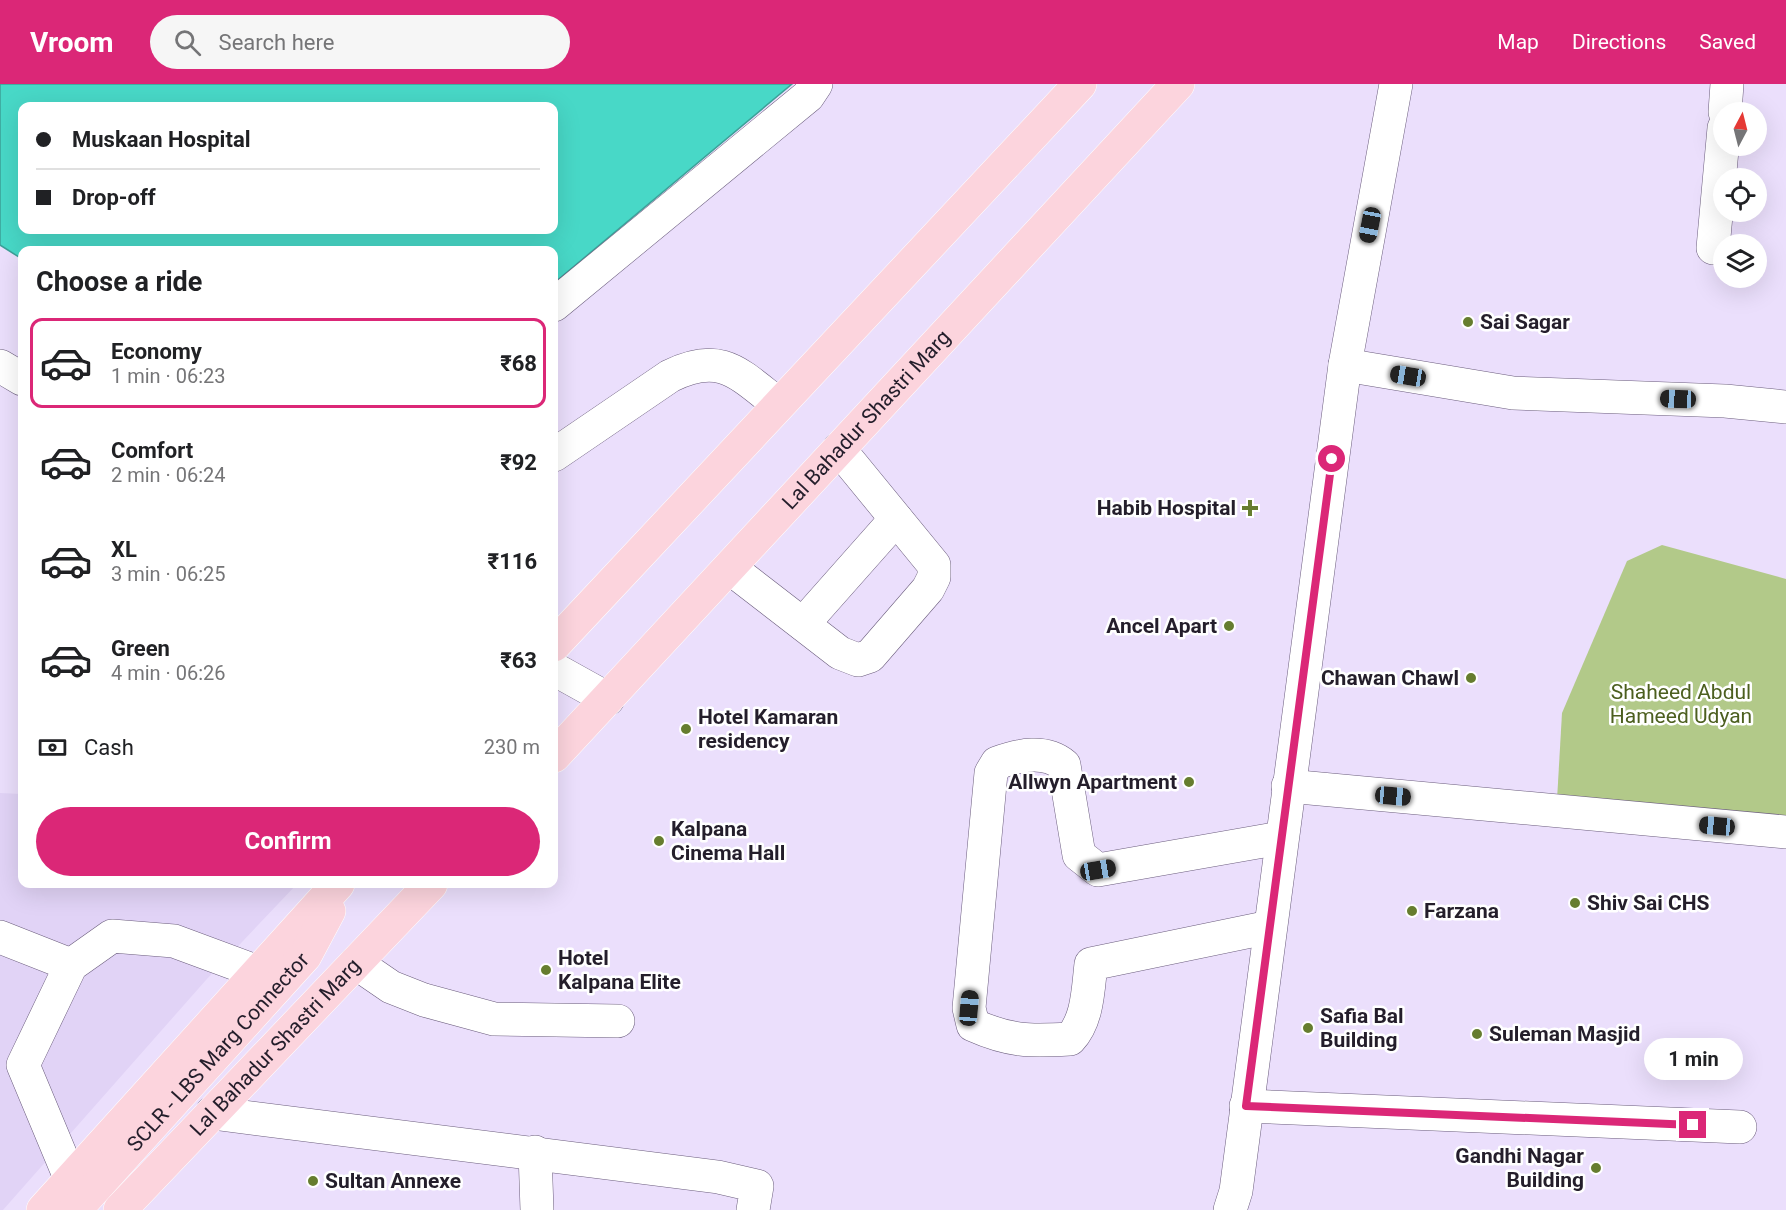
<!DOCTYPE html>
<html lang="en">
<head>
<meta charset="utf-8">
<style>
  body { margin:0; font-family:Roboto,sans-serif; background:#f6f6f6; color:#202124; height:100vh; display:flex; flex-direction:column; font-size:22px; white-space:nowrap }
  * { box-sizing:border-box; margin:0 }
  p { font-size:20px; color:#757577 }
  .icon { flex:none; width:33px; height:33px; fill:none; stroke:currentColor; stroke-width:2; stroke-linecap:round; stroke-linejoin:round }
  .map { position:relative; flex:1; overflow:hidden }
  .sheet { position:absolute; left:18px; top:162px; width:540px; height:642px; display:flex; flex-direction:column; background:#fff; border-radius:12px; box-shadow:0 6px 24px #0002 }
  .sheet>* { flex:none }
  .top-card { position:absolute; left:18px; top:18px; width:540px; height:132px; border-radius:12px; box-shadow:0 6px 24px #0002; display:grid; align-content:center; height:132px; padding:0 18px; background:#fff }
  .needle { width:39px; rotate:7deg }
  .tools { position:absolute; left:1713px; top:18px; display:grid; gap:12px }
  .tools a { display:grid; place-items:center; width:54px; height:54px; border-radius:50%; background:#fff; box-shadow:0 6px 24px #0002; font-size:30px }
  .end { position:absolute; width:27px; height:27px; margin:-14px; border:8px solid #db2777; background:#fff; box-shadow:0 0 0 3px #fff }
  .from { border-radius:50% }
  .bubble { position:absolute; height:42px; border-radius:21px; background:#fff; box-shadow:0 6px 24px #0002; font-size:20px; font-weight:700; line-height:42px; text-align:center }
  .car { position:absolute; width:18px; height:36px; margin:-18px -9px; border-radius:8px; box-shadow:0 0 4px 2px #0007; background:linear-gradient(#222 24%,#8ab4d8 0 40%,#222 0 76%,#8ab4d8 0 86%,#222 0) }
  .top-card b { display:flex; align-items:center; gap:21px; height:57px; font-size:22px }
  .top-card b+b { border-top:2px solid #e0e0e0 }
  .top-card i { width:15px; height:15px; background:#202124 }
  ul { padding:0; list-style:none }
  li { display:flex; align-items:center; gap:18px; height:90px; margin:0 12px 9px; padding:0 6px; border:3px solid transparent; border-radius:12px }
  li div { flex:1 }
  li b { display:block; font-size:22px }
  li em { font-style:normal; font-weight:700 }
  li.on { border-color:#db2777 }
  li>.icon { width:54px; height:54px; stroke-width:1.5 }
  h2 { padding:0 18px; font-size:27px; line-height:72px }
  .pay { display:flex; align-items:center; gap:15px; height:66px; padding:0 18px; font-size:22px }
  .pay p { margin-inline-start:auto }
  .button { display:flex; gap:12px; margin-top:auto; padding:12px 18px }
  .button a { flex:1; height:69px; border-radius:36px; background:#db2777; color:#fff; font-size:24px; font-weight:700; line-height:69px; text-align:center }
  header { display:flex; align-items:center; gap:36px; box-sizing:border-box; height:84px; padding:0 30px; background:#db2777; color:#fff }
  header strong { font-size:28px }
  nav { display:flex; gap:33px; margin-inline-start:auto; font-size:21px }
  .search { width:420px; height:54px; background:#f6f6f6; display:flex; align-items:center; gap:15px; box-sizing:border-box; padding:0 21px; border-radius:33px; color:#757577; font-size:22px }
  .map>svg:first-child { display:block }
  .built { fill:#e1d3f6 }
  .green { fill:#b2c989 }
  .water { fill:#48d8c7; stroke:#3da098; stroke-width:1.5; fill-rule:evenodd }
  .lines { fill:none; stroke-linecap:round; stroke-linejoin:round }
  .minor-casing { stroke:#6b5d7d; stroke-width:34 }
  .major-casing { stroke:#fff; stroke-width:34 }
  .minor { stroke:#fff; stroke-width:33 }
  .major { stroke:#fcd4dd; stroke-width:33 }
  .route { stroke:#db2777; stroke-width:8 }
  .poi-dot { fill:#667d2f; stroke:#fff; stroke-width:2 }
  .labels { text-anchor:middle; dominant-baseline:central; stroke-width:5; stroke-linejoin:round; paint-order:stroke }
  .poi-label { font-size:21px; font-weight:bold; fill:#241e2b; stroke:#fff; text-anchor:start }
  .street-label { font-size:21px; fill:#241e2b; stroke:#fff }
  .park-label { font-size:21px; fill:#4c5f1f; stroke:#fff }
</style>
</head>
<body>
<header>
<strong>Vroom</strong>
<div class="search"><svg class="icon" aria-label="search" viewBox="0 0 24 24"><circle cx="10" cy="10" r="6"/><path d="M15 15l6 6"/></svg>Search here</div>
<nav><a>Map</a><a>Directions</a><a>Saved</a></nav>
</header>
<div class="map">
<svg width="1786" height="1126" viewBox="0 0 1786 1126">
  <rect width="100%" height="100%" fill="#ebdffc"/>
  <polygon class="built" points="0,709 22,710 22,800 297,800 206,896 3,1126 0,1126"/>
  <polygon class="green" points="1662,461 1786,495 1786,736 1557,716 1562,629 1627,477"/>
  <path class="water" d="M 0,0 L 792,0 L 554,199 L 554,166 L 22,166 L 22,175 L 0,161 ZM 22,22 L 554,22 L 554,146 L 22,146 Z"/>
  <g class="lines">
    <g class="minor-casing">
      <g id="minor">
        <polyline points="1725,28 1727,0"/>
        <polyline points="1713,164 1724,44"/>
        <polyline points="554,221 808,12 816,0"/>
        <polyline points="1345,281 1513,309 1725,317 1786,323"/>
        <polyline points="0,282 22,295"/>
        <path d="M 554,371 L 670,292 C 721,267 738,289 778,320"/>
        <polyline points="730,484 840,569 858,576 870,572 928,505 934,493 934,481 839,365"/>
        <polyline points="803,540 896,435"/>
        <polyline points="554,585 608,615"/>
        <polyline points="1288,702 1786,748"/>
        <path d="M 1270,843 L 1091,880 C 1088,905 1088,936 1070,955 C 1030,957 1011,958 973,941 L 969,924 L 991,689 L 997,679 C 1019,671 1045,665 1064,681 L 1079,771 L 1098,786 L 1281,754"/>
        <polyline points="0,853 71,881"/>
        <polyline points="356,879 391,903 424,916 494,935 618,937"/>
        <polyline points="1246,1022 1740,1043"/>
        <polyline points="212,1029 718,1093 757,1102 753,1126"/>
        <polyline points="535,1068 537,1126"/>
        <polyline points="71,1096 23,981 71,881 112,852 174,857 258,888"/>
        <polyline points="1230,1126 1236,1107 1345,281 1396,0"/>
      </g>
    </g>
    <g class="major-casing">
      <g id="major">
        <polyline points="554,561 1080,0"/>
        <path id="s1" d="M 554,672 L 1178,0"/>
        <polyline points="43,1126 338,800"/>
        <path id="s2" d="M 75,1126 L 305,872 L 329,827"/>
        <path id="s3" d="M 120,1126 L 431,800"/>
      </g>
    </g>
    <use href="#minor" class="minor"/>
    <use href="#major" class="major"/>
  </g>
  <g class="lines">
    <polyline class="route" points="1332,375 1246,1022 1693,1041"/>
  </g>
  <g class="poi-dot">
    <circle cx="1468" cy="238" r="6"/>
    <path d="M1247 415h6v6h6v6h-6v6h-6v-6h-6v-6h6z"/>
    <circle cx="1229" cy="542" r="6"/>
    <circle cx="1471" cy="594" r="6"/>
    <circle cx="686" cy="645" r="6"/>
    <circle cx="1189" cy="698" r="6"/>
    <circle cx="659" cy="757" r="6"/>
    <circle cx="1575" cy="819" r="6"/>
    <circle cx="1412" cy="827" r="6"/>
    <circle cx="546" cy="886" r="6"/>
    <circle cx="1308" cy="944" r="6"/>
    <circle cx="1477" cy="950" r="6"/>
    <circle cx="1596" cy="1084" r="6"/>
    <circle cx="313" cy="1097" r="6"/>
  </g>
  <g class="labels">
    <g class="poi-label">
      <text x="1480" y="238">Sai Sagar</text>
      <text x="1236" y="424" text-anchor="end">Habib Hospital</text>
      <text x="1217" y="542" text-anchor="end">Ancel Apart</text>
      <text x="1459" y="594" text-anchor="end">Chawan Chawl</text>
      <text x="698" y="633">Hotel Kamaran<tspan x="698" dy="24">residency</tspan></text>
      <text x="1177" y="698" text-anchor="end">Allwyn Apartment</text>
      <text x="671" y="745">Kalpana<tspan x="671" dy="24">Cinema Hall</tspan></text>
      <text x="1587" y="819">Shiv Sai CHS</text>
      <text x="1424" y="827">Farzana</text>
      <text x="558" y="874">Hotel<tspan x="558" dy="24">Kalpana Elite</tspan></text>
      <text x="1320" y="932">Safia Bal<tspan x="1320" dy="24">Building</tspan></text>
      <text x="1489" y="950">Suleman Masjid</text>
      <text x="1584" y="1072" text-anchor="end">Gandhi Nagar<tspan x="1584" dy="24">Building</tspan></text>
      <text x="325" y="1097">Sultan Annexe</text>
    </g>
    <g class="street-label">
      <text stroke="none"><textPath href="#s1" startOffset="459">Lal Bahadur Shastri Marg</textPath></text>
      <text stroke="none"><textPath href="#s3" startOffset="225">Lal Bahadur Shastri Marg</textPath></text>
      <text stroke="none"><textPath href="#s2" startOffset="213">SCLR - LBS Marg Connector</textPath></text>
    </g>
    <g class="park-label">
      <text x="1681" y="608">Shaheed Abdul<tspan x="1681" dy="24">Hameed Udyan</tspan></text>
    </g>
  </g>
</svg>
<div class="tools">
<a><svg class="needle" viewBox="-14 -14 28 28"><path d="M0-13l5 13h-10z" fill="#e53935"/><path d="M0 13l5-13h-10z" fill="#757577"/></svg></a>
<a><svg class="icon" aria-label="locate" viewBox="0 0 24 24"><circle cx="12" cy="12" r="6"/><path d="M12 2v4M12 18v4M2 12h4M18 12h4"/></svg></a>
<a><svg class="icon" aria-label="layers" viewBox="0 0 24 24"><path d="M12 4l9 5-9 5-9-5zM3 14l9 5 9-5"/></svg></a>
</div>
<i class="end from" style="left:1332px;top:375px"></i>
<i class="end" style="left:1693px;top:1041px"></i>
<div class="bubble" style="left:1644px;top:954px;width:99px">1 min</div>
<i class="car" style="left:1370px;top:141px;rotate:191deg"></i>
<i class="car" style="left:1408px;top:292px;rotate:279deg"></i>
<i class="car" style="left:1678px;top:315px;rotate:272deg"></i>
<i class="car" style="left:1393px;top:712px;rotate:95deg"></i>
<i class="car" style="left:1717px;top:742px;rotate:275deg"></i>
<i class="car" style="left:1098px;top:786px;rotate:80deg"></i>
<i class="car" style="left:969px;top:924px;rotate:5deg"></i>
<div class="top-card">
<b><i class="from"></i>Muskaan Hospital</b>
<b><i></i>Drop-off</b>
</div>
<section class="sheet">
<h2>Choose a ride</h2>
<ul>
<li class="on"><svg class="icon" aria-label="car" viewBox="0 0 24 24"><path d="M5 17H2v-5l4-1 3-4h7l3 4 3 1v5h-3M9 17h6M6 11h13"/><circle cx="7" cy="17" r="2"/><circle cx="17" cy="17" r="2"/></svg><div><b>Economy</b><p>1 min · 06:23</p></div><em>₹68</em></li>
<li><svg class="icon" aria-label="car" viewBox="0 0 24 24"><path d="M5 17H2v-5l4-1 3-4h7l3 4 3 1v5h-3M9 17h6M6 11h13"/><circle cx="7" cy="17" r="2"/><circle cx="17" cy="17" r="2"/></svg><div><b>Comfort</b><p>2 min · 06:24</p></div><em>₹92</em></li>
<li><svg class="icon" aria-label="car" viewBox="0 0 24 24"><path d="M5 17H2v-5l4-1 3-4h7l3 4 3 1v5h-3M9 17h6M6 11h13"/><circle cx="7" cy="17" r="2"/><circle cx="17" cy="17" r="2"/></svg><div><b>XL</b><p>3 min · 06:25</p></div><em>₹116</em></li>
<li><svg class="icon" aria-label="car" viewBox="0 0 24 24"><path d="M5 17H2v-5l4-1 3-4h7l3 4 3 1v5h-3M9 17h6M6 11h13"/><circle cx="7" cy="17" r="2"/><circle cx="17" cy="17" r="2"/></svg><div><b>Green</b><p>4 min · 06:26</p></div><em>₹63</em></li>
</ul>
<div class="pay"><svg class="icon" aria-label="cash" viewBox="0 0 24 24"><path d="M3 7h18v10H3z"/><circle cx="12" cy="12" r="2"/></svg>Cash<p>230 m</p></div>
<div class="button"><a>Confirm</a></div>
</section>
</div>
</body>
</html>
